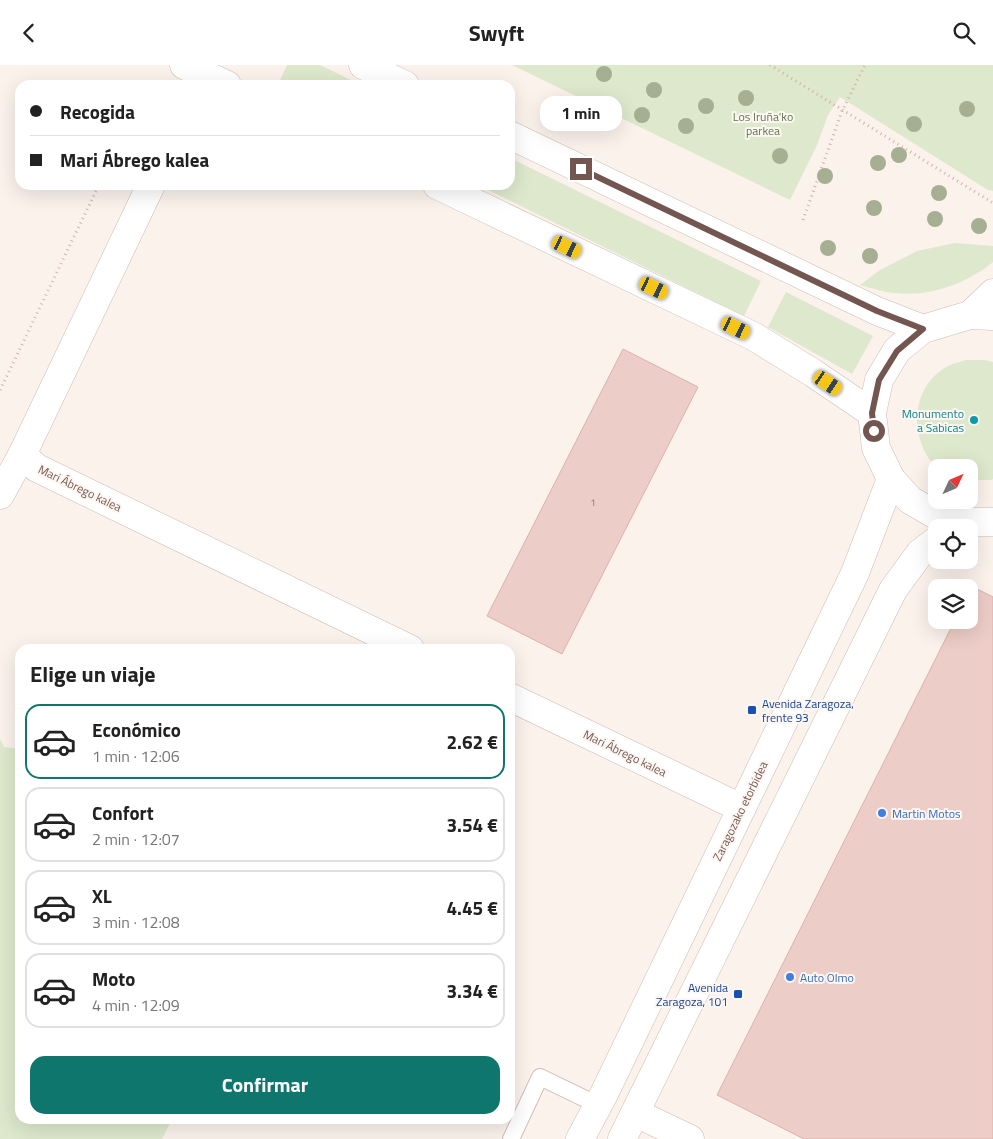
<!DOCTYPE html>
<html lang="es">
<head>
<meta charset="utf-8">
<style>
  body { margin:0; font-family:"Titillium Web",sans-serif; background:#f6f6f6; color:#222; height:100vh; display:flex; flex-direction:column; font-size:19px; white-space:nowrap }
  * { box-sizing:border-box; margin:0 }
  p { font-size:16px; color:#767676 }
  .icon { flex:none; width:28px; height:28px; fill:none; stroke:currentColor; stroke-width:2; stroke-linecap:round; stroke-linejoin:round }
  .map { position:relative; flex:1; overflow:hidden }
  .panel { position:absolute; left:15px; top:579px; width:500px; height:480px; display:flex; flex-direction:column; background:#fff; border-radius:15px; box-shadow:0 5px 20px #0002 }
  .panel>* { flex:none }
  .top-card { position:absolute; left:15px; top:15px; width:500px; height:110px; border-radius:15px; box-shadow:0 5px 20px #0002; display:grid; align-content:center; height:110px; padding:0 15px; background:#fff }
  .needle { width:32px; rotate:46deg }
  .fabs { position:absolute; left:928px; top:394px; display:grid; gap:10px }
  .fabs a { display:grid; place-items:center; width:50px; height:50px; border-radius:10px; background:#fff; box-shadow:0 5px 20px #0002; font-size:25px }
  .end { position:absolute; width:22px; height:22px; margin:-11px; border:6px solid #745651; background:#fff; box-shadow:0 0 0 2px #fff }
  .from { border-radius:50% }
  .bubble { position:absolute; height:35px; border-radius:15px; background:#fff; box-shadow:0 5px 20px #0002; font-size:16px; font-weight:700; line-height:35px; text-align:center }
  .car { position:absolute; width:15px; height:30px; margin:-15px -8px; border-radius:6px; box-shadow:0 0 4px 1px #0007; background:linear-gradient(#f5c518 24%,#345 0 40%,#f5c518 0 76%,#345 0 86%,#f5c518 0) }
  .top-card b { display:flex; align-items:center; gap:18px; height:48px; font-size:19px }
  .top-card b+b { border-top:1px solid #e0e0e0 }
  .top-card i { width:12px; height:12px; background:#222 }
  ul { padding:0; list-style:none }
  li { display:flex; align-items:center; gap:15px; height:75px; margin:0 10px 8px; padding:0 5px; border:2px solid #e0e0e0; border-radius:15px }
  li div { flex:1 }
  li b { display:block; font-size:19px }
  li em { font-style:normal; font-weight:700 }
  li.on { border-color:#0f766e }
  li>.icon { width:45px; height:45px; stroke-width:1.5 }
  h2 { padding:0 15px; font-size:22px; line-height:60px }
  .action { display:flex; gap:10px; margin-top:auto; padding:10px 15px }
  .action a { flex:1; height:58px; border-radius:15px; background:#0f766e; color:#fff; font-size:20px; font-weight:700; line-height:58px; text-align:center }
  header { display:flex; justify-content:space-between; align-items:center; height:65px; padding:0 15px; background:#fff; font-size:22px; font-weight:700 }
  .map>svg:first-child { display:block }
  .green { fill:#dde8cc }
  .building { fill:#edcdc7; stroke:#deb1a9 }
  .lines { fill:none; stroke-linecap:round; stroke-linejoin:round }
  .lane-casing { stroke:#cebbb5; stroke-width:18 }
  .street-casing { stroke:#cebbb5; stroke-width:29 }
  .secondary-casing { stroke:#d1bab3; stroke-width:29 }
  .path { stroke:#d3b0a9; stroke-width:3; stroke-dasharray:1 4; stroke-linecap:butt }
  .lane { stroke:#fff; stroke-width:16 }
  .street { stroke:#fff; stroke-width:28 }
  .secondary { stroke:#fff; stroke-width:28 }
  .tree { fill:#a7af93 }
  .route { stroke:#745651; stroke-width:6 }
  .culture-dot { fill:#0f9aa8; stroke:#fdf7f3; stroke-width:2 }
  .transit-dot { fill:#1a4fb4; stroke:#fdf7f3; stroke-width:2 }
  .shop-dot { fill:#3f7fe0; stroke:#fdf7f3; stroke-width:2 }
  .labels { text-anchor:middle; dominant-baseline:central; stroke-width:4; stroke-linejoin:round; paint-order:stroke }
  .number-label { font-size:10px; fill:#92746e }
  .park-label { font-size:12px; fill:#62784b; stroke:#fdf7f3 }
  .culture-label { font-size:12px; fill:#0d838f; stroke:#fdf7f3; text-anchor:end }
  .street-label { font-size:12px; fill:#745651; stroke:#fdf7f3 }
  .transit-label { font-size:12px; fill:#164399; stroke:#fdf7f3; text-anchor:start }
  .shop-label { font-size:12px; fill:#366cbe; stroke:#fdf7f3; text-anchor:start }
</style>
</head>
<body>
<header><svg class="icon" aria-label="back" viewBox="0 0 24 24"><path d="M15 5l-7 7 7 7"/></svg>Swyft<svg class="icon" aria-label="search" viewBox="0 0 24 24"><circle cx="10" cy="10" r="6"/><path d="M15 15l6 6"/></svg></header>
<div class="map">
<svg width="993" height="1074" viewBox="0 0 993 1074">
  <rect width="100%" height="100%" fill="#fbf2ec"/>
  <g class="green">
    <polygon points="287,0 320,0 361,20 278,20"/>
    <polygon points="512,0 993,0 993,126 988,125 840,32 828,50 817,80 790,135"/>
    <polygon points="510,93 761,216 744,251 478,120 510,120"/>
    <path d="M 955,178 L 993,181 L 993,197 C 966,219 930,232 895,228 C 883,227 871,223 860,220 L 880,205 L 917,186 Z"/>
    <polygon points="786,227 873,271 852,309 768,262"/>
    <path d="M 966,295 L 985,295 L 993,297 L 993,414 L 991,415 L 969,415 L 969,402 C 960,402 946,405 938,402 C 930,398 923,385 921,377 C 911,349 920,316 948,301 C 954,298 960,297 966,295 Z"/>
    <polygon points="0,674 4,682 20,684 20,1054 172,1054 162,1074 0,1074"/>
  </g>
  <g class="building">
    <polygon points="623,284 698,322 562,589 487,551"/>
    <polygon points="969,520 993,532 993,1074 804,1074 717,1030 955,555 969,555"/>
  </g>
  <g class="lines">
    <g class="lane-casing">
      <polyline id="lane" points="511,1074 540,1012 598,1040"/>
    </g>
    <g class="street-casing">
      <g id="street">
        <polyline points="184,0 227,20"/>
        <polyline points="363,0 405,20"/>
        <polyline points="510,70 877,246 923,264"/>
        <polyline points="151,120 22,390 37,403 410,584"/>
        <polyline points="437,120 753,271 813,308 872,348"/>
        <polyline points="0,430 22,390"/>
        <polyline points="510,632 741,743"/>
        <polyline points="636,1048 690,1074"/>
      </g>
    </g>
    <g class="secondary-casing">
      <g id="secondary">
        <polyline points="970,250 993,228"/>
        <polyline points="993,251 970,250 923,264 897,285 879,315 872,348 876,383 891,414 910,435 934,449 960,457 993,457"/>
        <polyline points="580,1074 603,1031 855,508 891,414"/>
        <polyline points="622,1074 893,525 920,488 936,476"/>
      </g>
    </g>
    <g class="path">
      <polyline points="770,0 993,138"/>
      <polyline points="803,155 842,46 865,0"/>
      <polyline points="0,325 99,120"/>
    </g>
    <use href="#lane" class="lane"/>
    <use href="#street" class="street"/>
    <use href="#secondary" class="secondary"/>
  </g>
  <g class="tree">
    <circle cx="604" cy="9" r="8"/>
    <circle cx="654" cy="25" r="8"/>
    <circle cx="746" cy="33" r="8"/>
    <circle cx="706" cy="41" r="8"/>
    <circle cx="967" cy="44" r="8"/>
    <circle cx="642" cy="50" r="8"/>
    <circle cx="914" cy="59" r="8"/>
    <circle cx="686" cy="61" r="8"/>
    <circle cx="899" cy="90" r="8"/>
    <circle cx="780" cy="91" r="8"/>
    <circle cx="878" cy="98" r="8"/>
    <circle cx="825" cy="111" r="8"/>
    <circle cx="939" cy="128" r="8"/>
    <circle cx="874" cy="143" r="8"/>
    <circle cx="935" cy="154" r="8"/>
    <circle cx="979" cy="161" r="8"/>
    <circle cx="828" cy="183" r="8"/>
    <circle cx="870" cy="191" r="8"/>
  </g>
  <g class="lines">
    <polyline class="route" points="581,104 877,246 923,264 897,286 879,315 872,348 874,366"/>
  </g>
  <circle class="culture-dot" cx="974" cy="355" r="5"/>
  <g class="transit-dot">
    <rect x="747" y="640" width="10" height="10" rx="2.5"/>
    <rect x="733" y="924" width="10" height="10" rx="2.5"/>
  </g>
  <g class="shop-dot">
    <circle cx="882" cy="748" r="5"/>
    <circle cx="790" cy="912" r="5"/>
  </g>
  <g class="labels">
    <g class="number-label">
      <text x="593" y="437">1</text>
    </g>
    <g class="park-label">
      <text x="763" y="51">Los Iruña'ko<tspan x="763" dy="14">parkea</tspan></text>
    </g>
    <g class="culture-label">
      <text x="964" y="348">Monumento<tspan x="964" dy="14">a Sabicas</tspan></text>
    </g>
    <g class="street-label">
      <text transform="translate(80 423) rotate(26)">Mari Ábrego kalea</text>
      <text transform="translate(625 688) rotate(26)">Mari Ábrego kalea</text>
      <text transform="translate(740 746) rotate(-64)">Zaragozako etorbidea</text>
    </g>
    <g class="transit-label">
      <text x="762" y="638">Avenida Zaragoza,<tspan x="762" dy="14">frente 93</tspan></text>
      <text x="728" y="922" text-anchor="end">Avenida<tspan x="728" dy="14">Zaragoza, 101</tspan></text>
    </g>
    <g class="shop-label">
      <text x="892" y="748">Martin Motos</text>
      <text x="800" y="912">Auto Olmo</text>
    </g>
  </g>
</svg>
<div class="fabs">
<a><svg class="needle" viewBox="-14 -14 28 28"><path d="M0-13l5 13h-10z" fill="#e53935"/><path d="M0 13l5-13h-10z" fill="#767676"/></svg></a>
<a><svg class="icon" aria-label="locate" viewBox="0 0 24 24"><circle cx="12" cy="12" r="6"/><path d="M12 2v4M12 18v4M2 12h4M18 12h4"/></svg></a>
<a><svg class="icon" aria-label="layers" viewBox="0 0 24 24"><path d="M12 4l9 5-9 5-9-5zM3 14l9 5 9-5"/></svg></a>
</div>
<i class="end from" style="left:874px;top:366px"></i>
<i class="end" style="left:581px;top:104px"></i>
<div class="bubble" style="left:540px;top:31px;width:82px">1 min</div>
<i class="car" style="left:567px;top:182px;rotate:116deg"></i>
<i class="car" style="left:654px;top:223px;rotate:116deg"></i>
<i class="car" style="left:736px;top:263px;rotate:116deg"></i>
<i class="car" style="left:828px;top:318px;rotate:124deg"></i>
<div class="top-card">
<b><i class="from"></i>Recogida</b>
<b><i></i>Mari Ábrego kalea</b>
</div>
<section class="panel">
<h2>Elige un viaje</h2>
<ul>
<li class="on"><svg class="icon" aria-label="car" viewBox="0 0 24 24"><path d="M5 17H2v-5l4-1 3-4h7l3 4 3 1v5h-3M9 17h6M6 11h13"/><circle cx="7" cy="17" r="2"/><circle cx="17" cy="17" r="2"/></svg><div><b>Económico</b><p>1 min · 12:06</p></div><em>2.62 €</em></li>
<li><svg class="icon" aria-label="car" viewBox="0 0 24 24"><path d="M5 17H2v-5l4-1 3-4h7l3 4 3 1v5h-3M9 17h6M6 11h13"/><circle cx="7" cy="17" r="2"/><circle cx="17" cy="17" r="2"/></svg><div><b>Confort</b><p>2 min · 12:07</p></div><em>3.54 €</em></li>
<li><svg class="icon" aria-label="car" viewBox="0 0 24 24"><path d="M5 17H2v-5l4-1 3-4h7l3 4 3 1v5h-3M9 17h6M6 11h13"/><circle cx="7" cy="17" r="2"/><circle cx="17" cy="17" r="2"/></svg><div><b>XL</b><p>3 min · 12:08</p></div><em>4.45 €</em></li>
<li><svg class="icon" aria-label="car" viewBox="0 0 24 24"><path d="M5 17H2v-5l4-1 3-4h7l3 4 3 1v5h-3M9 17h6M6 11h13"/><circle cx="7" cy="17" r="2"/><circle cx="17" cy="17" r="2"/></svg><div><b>Moto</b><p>4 min · 12:09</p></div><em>3.34 €</em></li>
</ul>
<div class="action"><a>Confirmar</a></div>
</section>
</div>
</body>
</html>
